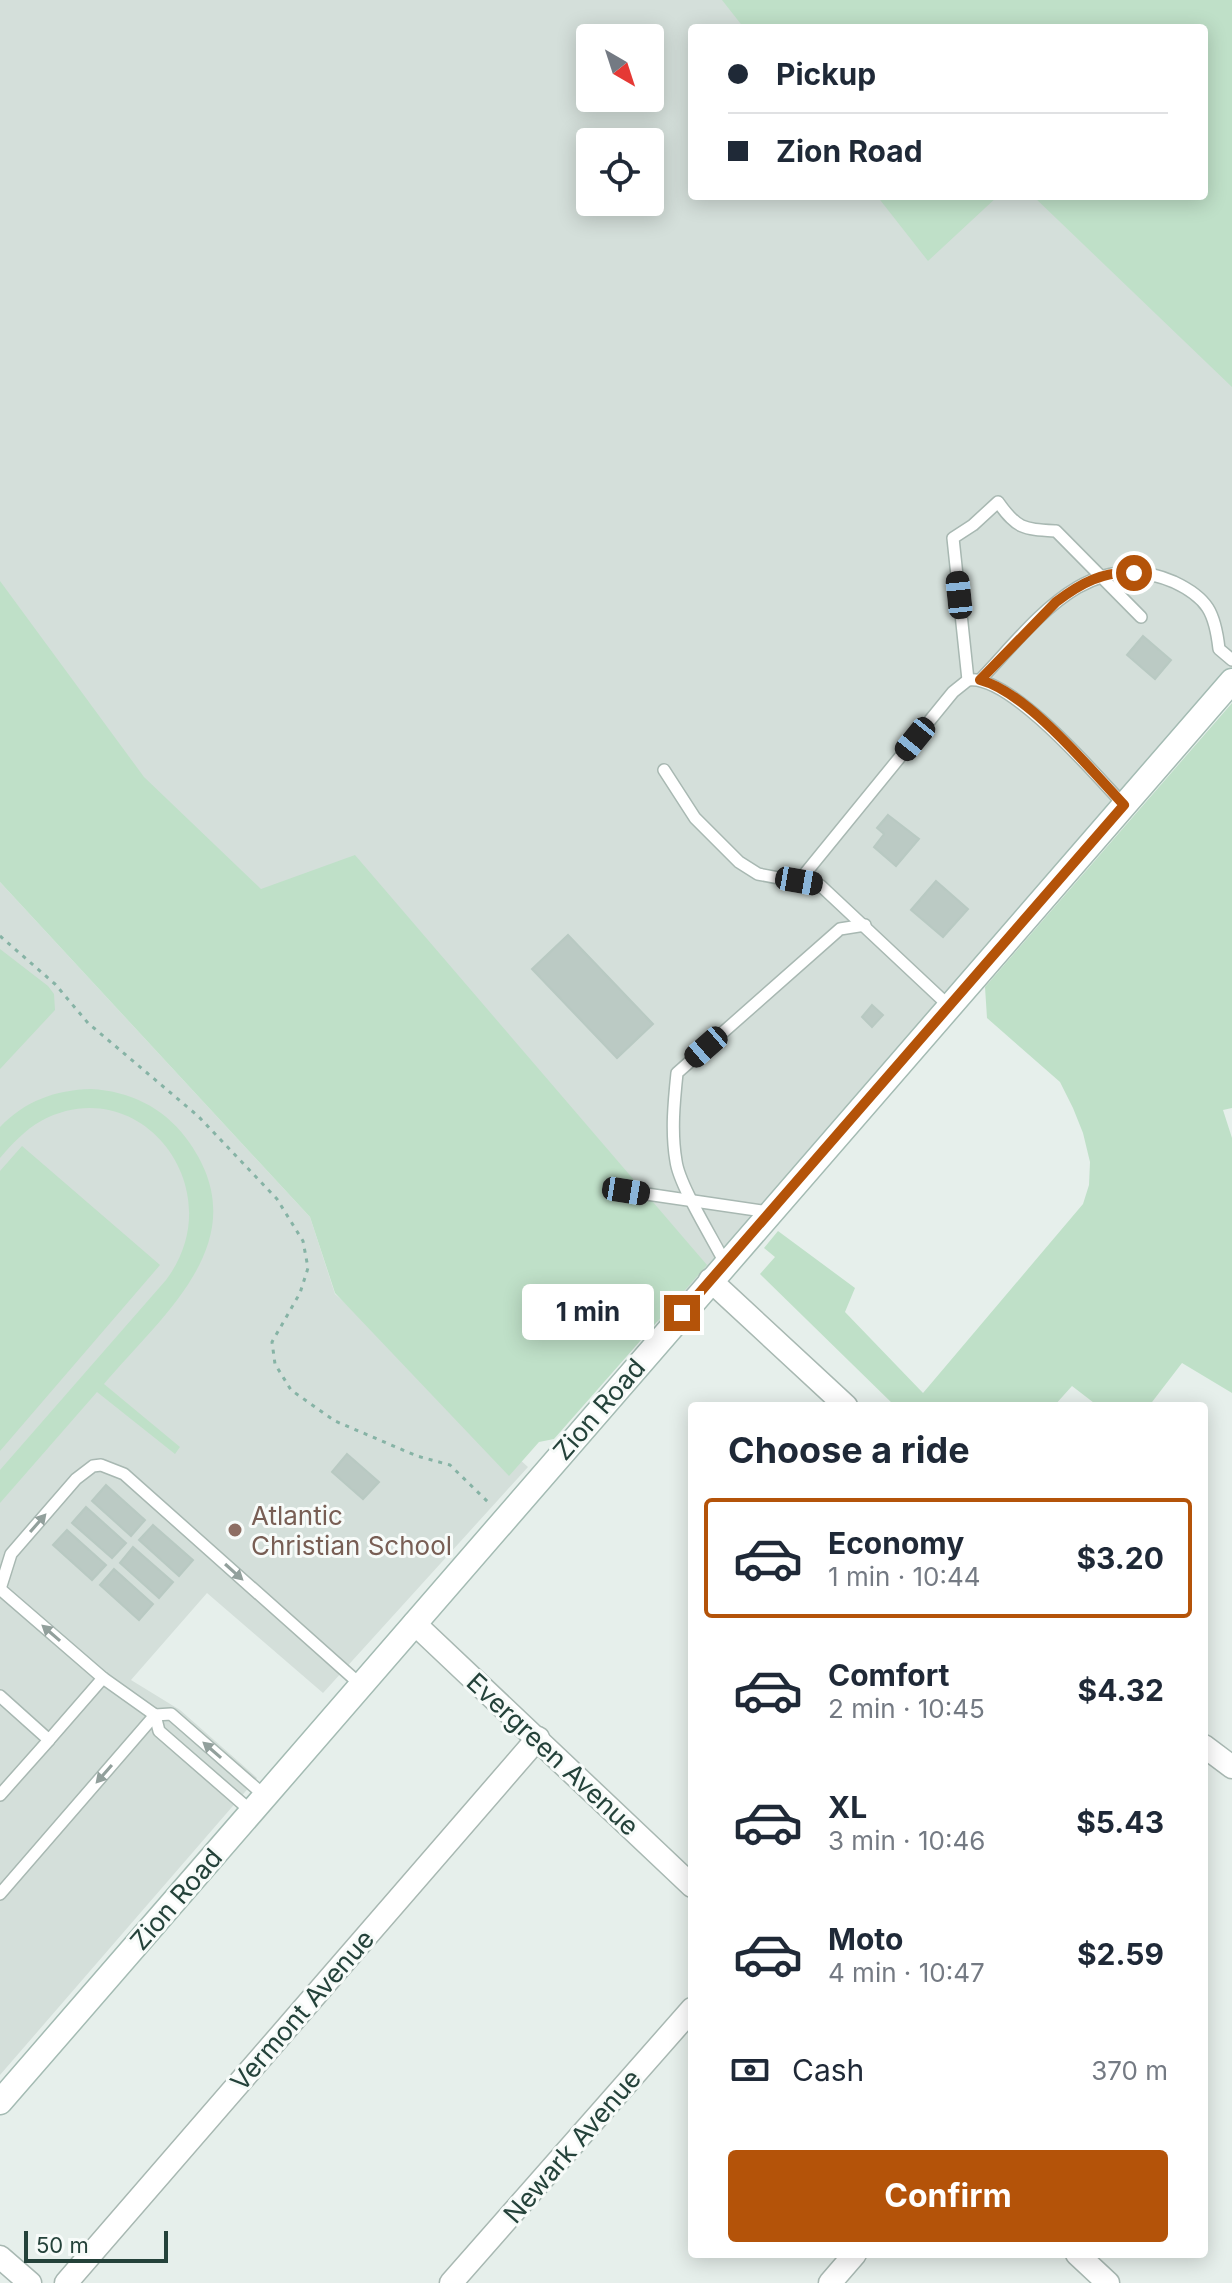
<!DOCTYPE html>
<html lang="en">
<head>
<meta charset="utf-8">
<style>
  body { margin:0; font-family:Inter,sans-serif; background:#f6f6f7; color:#1f2937; height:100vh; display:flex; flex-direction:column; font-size:30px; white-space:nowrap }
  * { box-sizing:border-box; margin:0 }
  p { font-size:26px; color:#747a83 }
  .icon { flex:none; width:44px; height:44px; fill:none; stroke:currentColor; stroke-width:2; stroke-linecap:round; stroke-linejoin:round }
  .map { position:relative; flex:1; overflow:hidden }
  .details { position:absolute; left:688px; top:1402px; width:520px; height:856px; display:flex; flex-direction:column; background:#fff; border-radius:8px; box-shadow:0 4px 20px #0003 }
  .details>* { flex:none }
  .banner { position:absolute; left:688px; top:24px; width:520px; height:176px; border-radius:8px; box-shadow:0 4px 20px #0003; display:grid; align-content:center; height:176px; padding:0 40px; background:#fff }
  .needle { width:52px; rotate:141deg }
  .fabs { position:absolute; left:576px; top:24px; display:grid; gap:16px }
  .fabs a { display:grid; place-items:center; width:88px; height:88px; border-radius:8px; background:#fff; box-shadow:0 4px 20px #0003; font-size:40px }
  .scale { position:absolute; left:24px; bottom:20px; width:144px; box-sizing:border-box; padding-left:8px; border:4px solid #24423a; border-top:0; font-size:22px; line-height:28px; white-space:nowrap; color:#24423a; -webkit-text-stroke:6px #f7fbf9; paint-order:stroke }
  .end { position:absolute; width:36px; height:36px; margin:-18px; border:10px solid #b45309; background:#fff; box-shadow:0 0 0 4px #fff }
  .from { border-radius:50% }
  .bubble { position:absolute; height:56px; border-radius:8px; background:#fff; box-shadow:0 4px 20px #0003; font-size:26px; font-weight:700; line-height:56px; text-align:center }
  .car { position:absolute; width:24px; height:48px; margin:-24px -12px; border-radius:10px; box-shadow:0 0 6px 2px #0007; background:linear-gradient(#222 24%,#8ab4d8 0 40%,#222 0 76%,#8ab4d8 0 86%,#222 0) }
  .banner b { display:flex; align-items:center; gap:28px; height:76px; font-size:30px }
  .banner b+b { border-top:2px solid #e0e1e3 }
  .banner i { width:20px; height:20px; background:#1f2937 }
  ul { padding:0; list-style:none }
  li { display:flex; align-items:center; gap:24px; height:120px; margin:0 16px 12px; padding:0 24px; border:4px solid transparent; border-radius:8px }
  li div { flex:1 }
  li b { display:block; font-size:30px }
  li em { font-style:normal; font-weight:700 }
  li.on { border-color:#b45309 }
  li>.icon { width:72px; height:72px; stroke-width:1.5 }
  h2 { padding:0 40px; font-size:36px; line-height:96px }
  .pay { display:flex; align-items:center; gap:20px; height:88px; padding:0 40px; font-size:30px }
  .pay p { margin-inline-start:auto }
  .cta { display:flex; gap:16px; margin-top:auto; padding:16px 40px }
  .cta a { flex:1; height:92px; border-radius:8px; background:#b45309; color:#fff; font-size:32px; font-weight:700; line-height:92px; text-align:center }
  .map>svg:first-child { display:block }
  .built { fill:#d4dfda; fill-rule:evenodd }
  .green { fill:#bfe0c8 }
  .building { fill:#bbcac4; stroke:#b8c9c2; stroke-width:2 }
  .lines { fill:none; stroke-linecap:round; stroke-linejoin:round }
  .lane-casing { stroke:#a8b8b2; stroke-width:14 }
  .street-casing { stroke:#a8b8b2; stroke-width:25 }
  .secondary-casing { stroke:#a4bbb3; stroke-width:27 }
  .path { stroke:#86b3a5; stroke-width:3; stroke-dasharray:4 6; stroke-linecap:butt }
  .lane { stroke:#fff; stroke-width:11 }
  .street { stroke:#fff; stroke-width:22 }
  .secondary { stroke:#fff; stroke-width:24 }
  .oneway { fill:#92a09c }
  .route { stroke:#b45309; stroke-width:10 }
  .education-dot { fill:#8d6e63; stroke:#f7fbf9; stroke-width:3 }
  .labels { text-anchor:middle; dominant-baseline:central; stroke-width:6; stroke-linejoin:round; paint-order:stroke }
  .street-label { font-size:26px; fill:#24423a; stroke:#f7fbf9 }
  .education-label { font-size:26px; fill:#785e54; stroke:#f7fbf9; text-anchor:start }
</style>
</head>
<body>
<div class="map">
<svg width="1232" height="2283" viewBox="0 0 1232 2283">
  <rect width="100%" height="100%" fill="#e6efeb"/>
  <g class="built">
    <path d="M 0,0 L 1177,0 L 1232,52 L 1232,676 L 658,1322 L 0,709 ZM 692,28 L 1204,28 L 1204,196 L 692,196 ZM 590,38 L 650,38 L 650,98 L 590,98 ZM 590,142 L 650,142 L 650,202 L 590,202 Z"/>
    <polygon points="0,882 310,1217 335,1294 528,1467 323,1693 207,1593 131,1680 180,1710 257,1778 0,2075"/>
  </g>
  <g class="green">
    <polygon points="722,0 1232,0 1232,387 1033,196 1204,196 1204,28 744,28"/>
    <polygon points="877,196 998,196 928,261"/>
    <polygon points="0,581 144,777 261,889 355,855 707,1265 554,1439 539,1442 509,1476 335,1293 310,1217 0,882"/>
    <polygon points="1232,703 1232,1108 1223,1110 1232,1138 1232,1393 1182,1363 1149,1406 1098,1406 1072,1386 1054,1406 895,1406 760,1274 775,1257 764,1248 778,1231 855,1288 845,1312 923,1393 1083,1204 1089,1185 1090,1162 1083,1133 1073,1108 1060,1082 987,1018 985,987"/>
    <polygon points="0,949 48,986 54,994 55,1010 0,1069"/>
    <path d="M 91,1089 C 129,1091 163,1107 186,1138 C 261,1238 164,1313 104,1384 L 180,1447 L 175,1454 L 97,1392 L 0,1503 L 0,1470 L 166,1280 C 234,1190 140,1068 41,1121 C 25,1130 12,1144 0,1158 L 0,1127 C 25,1101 55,1090 91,1089 Z"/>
    <polygon points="22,1146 160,1265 0,1451 0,1171"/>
  </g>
  <g class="building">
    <polygon points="1143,636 1171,660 1155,679 1127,655"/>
    <polygon points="888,815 919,839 896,866 874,847 884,834 877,828"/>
    <polygon points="936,881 968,909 943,937 911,910"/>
    <polygon points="568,935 653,1024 617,1058 532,969"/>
    <polygon points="872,1005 883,1015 872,1027 862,1017"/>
    <polygon points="347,1454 379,1482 363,1499 332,1472"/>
    <polygon points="106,1485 145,1520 131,1536 92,1501"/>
    <polygon points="86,1507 126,1543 112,1558 72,1523"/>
    <polygon points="153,1525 193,1560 179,1576 139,1540"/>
    <polygon points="67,1530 106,1565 92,1580 53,1545"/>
    <polygon points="133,1547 173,1582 159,1598 120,1563"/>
    <polygon points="114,1569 153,1604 139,1620 100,1585"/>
  </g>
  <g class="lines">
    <g class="lane-casing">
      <g id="lane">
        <path d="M 968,680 L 953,538 L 973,525 L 998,502 C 1017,529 1023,529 1056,531 L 1141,617"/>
        <path d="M 980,680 C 1033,625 1087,544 1174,582 C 1208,598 1215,613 1219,649 L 1232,660"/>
        <polyline points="664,770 695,818 739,862 758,874 821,886 949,1006"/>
        <path d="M 799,881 L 953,692 L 968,680 C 1010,674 1095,774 1124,805"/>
        <polyline points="626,1191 769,1212"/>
        <path d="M 725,1263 C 713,1239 679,1185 676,1161 C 671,1132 674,1102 677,1073 L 840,929 L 865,925"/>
        <polyline points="0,1589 11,1554 76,1479 93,1466 101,1465 124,1474 361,1685"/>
        <polyline points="0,1589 103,1678 155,1715 171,1714 265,1796"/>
        <polyline points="0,1696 49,1740 103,1678"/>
        <polyline points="155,1715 159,1731 251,1811"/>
        <polyline points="0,1795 49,1740"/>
        <polyline points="0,1894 155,1715"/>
      </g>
    </g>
    <g class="street-casing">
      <g id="street">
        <polyline points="710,1280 846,1406"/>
        <polyline points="414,1623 692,1886"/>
        <polyline points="1204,1746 1232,1767"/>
        <polyline points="1077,2254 1108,2283"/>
        <polyline points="0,2257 30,2283"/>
        <polyline points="66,2283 538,1738"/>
        <polyline points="451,2283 692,2009"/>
        <polyline points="830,2283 855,2254"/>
      </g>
    </g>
    <g class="secondary-casing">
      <polyline id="secondary" points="0,2102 1232,681"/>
    </g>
    <polyline class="path" points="0,936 55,984 88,1023 198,1116 277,1199 303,1241 308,1268 300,1293 272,1342 275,1364 291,1390 335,1421 417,1456 450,1465 489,1503"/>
    <use href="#lane" class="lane"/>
    <use href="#street" class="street"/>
    <use href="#secondary" class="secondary"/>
  </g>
  <defs><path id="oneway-solid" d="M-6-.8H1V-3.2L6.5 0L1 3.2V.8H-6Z" transform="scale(2)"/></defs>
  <g class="oneway">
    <use href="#oneway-solid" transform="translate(38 1523) rotate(-49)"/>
    <use href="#oneway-solid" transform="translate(234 1572) rotate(42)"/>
    <use href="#oneway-solid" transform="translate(51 1633) rotate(-139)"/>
    <use href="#oneway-solid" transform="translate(212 1750) rotate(-139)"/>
    <use href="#oneway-solid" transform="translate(104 1774) rotate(131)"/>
  </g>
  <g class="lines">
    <path class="route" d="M 682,1313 L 1124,805 C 1090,769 1027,692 980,680 L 1056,602 C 1081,583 1103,571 1134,573"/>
  </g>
  <circle class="education-dot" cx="235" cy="1530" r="8"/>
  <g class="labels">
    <g class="street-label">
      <text transform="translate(599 1409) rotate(-49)">Zion Road</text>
      <text transform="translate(553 1754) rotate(43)">Evergreen Avenue</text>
      <text transform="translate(176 1899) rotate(-49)">Zion Road</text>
      <text transform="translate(302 2010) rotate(-49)">Vermont Avenue</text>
      <text transform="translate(572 2146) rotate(-49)">Newark Avenue</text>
    </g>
    <g class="education-label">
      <text x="251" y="1515">Atlantic<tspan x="251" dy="30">Christian School</tspan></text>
    </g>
  </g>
</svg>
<div class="fabs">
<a><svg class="needle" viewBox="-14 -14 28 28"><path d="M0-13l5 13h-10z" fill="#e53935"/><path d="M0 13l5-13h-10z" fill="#747a83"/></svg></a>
<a><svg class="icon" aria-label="locate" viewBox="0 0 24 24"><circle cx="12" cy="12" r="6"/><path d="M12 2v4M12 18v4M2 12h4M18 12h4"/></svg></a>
</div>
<div class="scale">50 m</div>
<i class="end from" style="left:1134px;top:573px"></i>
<i class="end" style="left:682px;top:1313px"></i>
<div class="bubble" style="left:522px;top:1284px;width:132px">1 min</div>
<i class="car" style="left:959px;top:595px;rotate:354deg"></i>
<i class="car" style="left:915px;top:739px;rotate:219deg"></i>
<i class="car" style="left:799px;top:881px;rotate:100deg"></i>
<i class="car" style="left:706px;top:1047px;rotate:229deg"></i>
<i class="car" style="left:626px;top:1191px;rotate:99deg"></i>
<div class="banner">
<b><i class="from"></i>Pickup</b>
<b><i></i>Zion Road</b>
</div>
<section class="details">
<h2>Choose a ride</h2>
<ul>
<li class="on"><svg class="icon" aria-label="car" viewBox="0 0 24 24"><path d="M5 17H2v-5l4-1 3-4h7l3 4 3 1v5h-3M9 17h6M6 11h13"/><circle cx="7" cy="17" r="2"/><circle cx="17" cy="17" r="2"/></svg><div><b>Economy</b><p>1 min · 10:44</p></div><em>$3.20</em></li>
<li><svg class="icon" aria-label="car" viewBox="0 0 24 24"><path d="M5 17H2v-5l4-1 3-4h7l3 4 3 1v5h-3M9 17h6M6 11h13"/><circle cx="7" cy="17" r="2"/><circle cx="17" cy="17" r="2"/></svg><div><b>Comfort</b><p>2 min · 10:45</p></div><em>$4.32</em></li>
<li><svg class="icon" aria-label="car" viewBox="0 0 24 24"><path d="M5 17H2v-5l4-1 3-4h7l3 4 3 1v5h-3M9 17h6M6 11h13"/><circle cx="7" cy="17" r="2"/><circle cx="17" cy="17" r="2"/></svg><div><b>XL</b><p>3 min · 10:46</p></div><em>$5.43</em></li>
<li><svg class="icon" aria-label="car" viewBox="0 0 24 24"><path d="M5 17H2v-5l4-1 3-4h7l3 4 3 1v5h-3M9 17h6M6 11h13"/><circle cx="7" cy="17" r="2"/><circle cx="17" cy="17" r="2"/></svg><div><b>Moto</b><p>4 min · 10:47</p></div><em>$2.59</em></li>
</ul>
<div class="pay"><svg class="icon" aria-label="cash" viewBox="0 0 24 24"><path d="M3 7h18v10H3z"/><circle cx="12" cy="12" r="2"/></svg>Cash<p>370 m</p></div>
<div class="cta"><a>Confirm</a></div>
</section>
</div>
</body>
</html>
